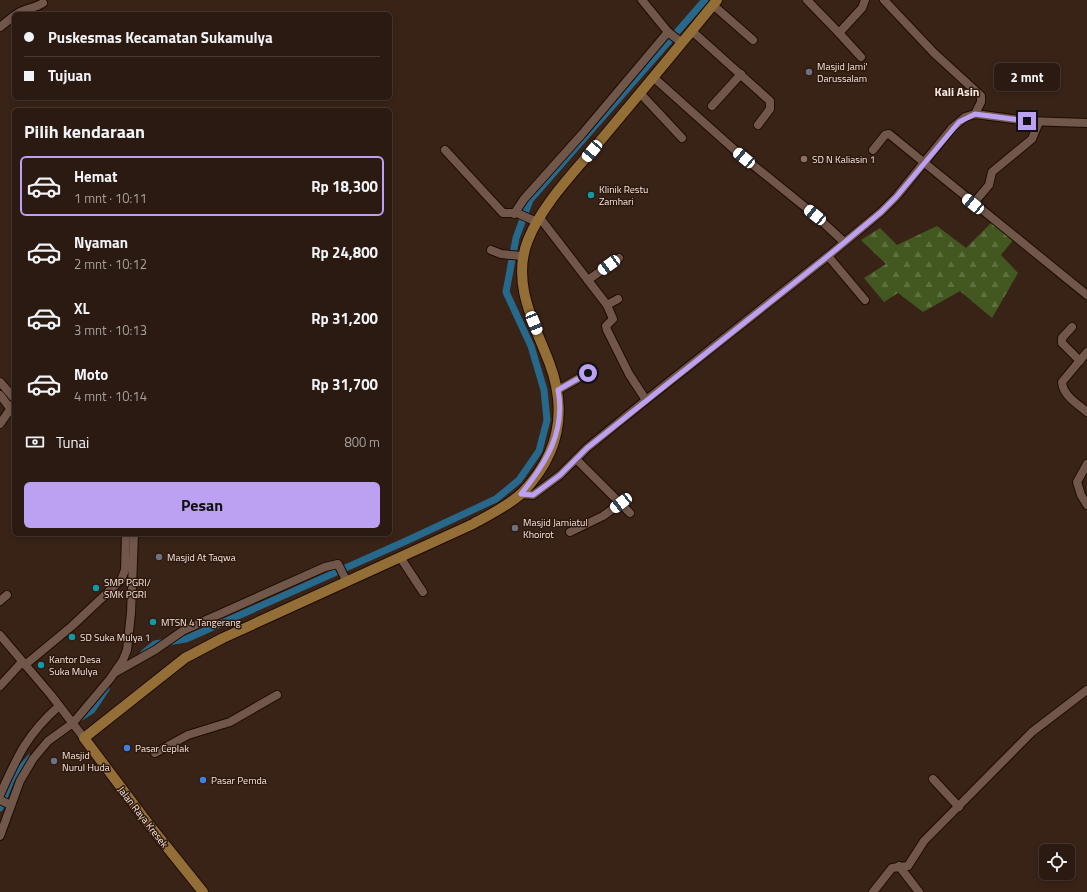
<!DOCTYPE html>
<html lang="id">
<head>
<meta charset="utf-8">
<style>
  body { margin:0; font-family:"Titillium Web",sans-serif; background:#33231a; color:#f1f3f6; height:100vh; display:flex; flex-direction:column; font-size:15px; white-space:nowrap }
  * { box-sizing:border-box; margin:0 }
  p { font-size:13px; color:#a6a19f }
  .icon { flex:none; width:22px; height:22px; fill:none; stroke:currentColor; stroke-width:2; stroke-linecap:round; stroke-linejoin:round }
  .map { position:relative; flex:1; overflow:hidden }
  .panel { position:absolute; left:12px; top:108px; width:380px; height:428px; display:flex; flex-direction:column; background:#2b1a11; border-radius:6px; box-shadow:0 2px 6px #0003,0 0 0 1px #473831 }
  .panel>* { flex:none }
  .banner { position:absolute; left:12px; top:12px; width:380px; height:88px; border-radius:6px; box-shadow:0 2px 6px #0003,0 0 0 1px #473831; display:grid; align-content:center; height:88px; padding:0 12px; background:#2b1a11 }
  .controls { position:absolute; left:1039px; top:844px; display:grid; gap:8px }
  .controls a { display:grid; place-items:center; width:36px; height:36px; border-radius:6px; background:#2b1a11; box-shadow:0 2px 6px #0003,0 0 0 1px #473831; font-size:20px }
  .end { position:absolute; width:18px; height:18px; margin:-9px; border:5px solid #bca0f2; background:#111; box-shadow:0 0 0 2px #111 }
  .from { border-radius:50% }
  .bubble { position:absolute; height:28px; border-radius:6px; background:#2b1a11; box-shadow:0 2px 6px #0003,0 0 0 1px #473831; font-size:13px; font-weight:700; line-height:28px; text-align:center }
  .car { position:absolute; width:12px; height:24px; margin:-12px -6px; border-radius:5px; box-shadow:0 0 3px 1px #0007; background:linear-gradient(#fff 24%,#345 0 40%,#fff 0 76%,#345 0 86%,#fff 0) }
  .banner b { display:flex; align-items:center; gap:14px; height:38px; font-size:15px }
  .banner b+b { border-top:1px solid #473831 }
  .banner i { width:10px; height:10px; background:#f1f3f6 }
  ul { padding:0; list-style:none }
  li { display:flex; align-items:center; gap:12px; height:60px; margin:0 8px 6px; padding:0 4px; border:2px solid transparent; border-radius:6px }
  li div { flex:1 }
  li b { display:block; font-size:15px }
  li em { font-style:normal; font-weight:700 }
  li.active { border-color:#bca0f2 }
  li>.icon { width:36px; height:36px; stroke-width:1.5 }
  h2 { padding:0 12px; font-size:18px; line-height:48px }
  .pay { display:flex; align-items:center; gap:10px; height:44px; padding:0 12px; font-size:15px }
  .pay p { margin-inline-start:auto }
  .button { display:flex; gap:8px; margin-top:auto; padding:8px 12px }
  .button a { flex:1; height:46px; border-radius:6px; background:#bca0f2; color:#111; font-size:16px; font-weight:700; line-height:46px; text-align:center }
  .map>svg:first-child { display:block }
  .forest { fill:url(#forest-firs) }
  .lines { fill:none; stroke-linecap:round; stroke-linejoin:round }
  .canal { stroke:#27698d; stroke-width:7 }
  .minor-casing { stroke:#1f0b03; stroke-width:10 }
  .major-casing { stroke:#1f0b03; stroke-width:12 }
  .minor { stroke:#71574a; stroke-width:8 }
  .major { stroke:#936e37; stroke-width:10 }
  .route { stroke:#bca0f2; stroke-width:5 }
  .worship-dot { fill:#6b7280; stroke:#2f190e; stroke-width:1.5 }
  .education-dot { fill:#8d6e63; stroke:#2f190e; stroke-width:1.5 }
  .culture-dot { fill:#0f9aa8; stroke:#2f190e; stroke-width:1.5 }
  .shop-dot { fill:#3f7fe0; stroke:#2f190e; stroke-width:1.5 }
  .labels { text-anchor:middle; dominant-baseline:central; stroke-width:3; stroke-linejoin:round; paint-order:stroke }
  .poi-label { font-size:10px; fill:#f8e8e1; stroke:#2f190e; text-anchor:start }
  .street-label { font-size:10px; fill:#f8e8e1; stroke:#2f190e }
  .quarter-label { font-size:12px; font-weight:bold; fill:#f8e8e1; stroke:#2f190e }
</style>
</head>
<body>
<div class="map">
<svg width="1087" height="892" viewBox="0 0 1087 892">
  <defs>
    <pattern id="forest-firs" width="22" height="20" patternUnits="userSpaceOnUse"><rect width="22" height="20" fill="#435820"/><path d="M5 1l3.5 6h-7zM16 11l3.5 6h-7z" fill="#5f7040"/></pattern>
  </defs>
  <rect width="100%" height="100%" fill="#392317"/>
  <polygon class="forest" points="992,222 1013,240 1001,255 1018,273 992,318 960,291 923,312 898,293 884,302 864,278 886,264 861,240 880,228 897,245 937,226 966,248"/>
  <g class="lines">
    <g class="canal">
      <polyline points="144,653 155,644 186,639 406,541 496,499 519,480 539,451 547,420 544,390 531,346 506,292 516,238 530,200 705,0"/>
      <polyline points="78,719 92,710 106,689"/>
      <polyline points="0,808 11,780 30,758"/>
    </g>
    <g class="minor-casing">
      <g id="minor">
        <polyline points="642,0 668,32 682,43"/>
        <polyline points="807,0 839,33 862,8 865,0"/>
        <polyline points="884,0 934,53 981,96 981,102 975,114"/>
        <polyline points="713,5 753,40"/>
        <path d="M 17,14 C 25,8 34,9 43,3"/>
        <polyline points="0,27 14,16"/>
        <polyline points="692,31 770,101 770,109 758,125"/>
        <polyline points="839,33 861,57"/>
        <polyline points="653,77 737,152 815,215 844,242"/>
        <polyline points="640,93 682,138"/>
        <polyline points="712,106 741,74"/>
        <polyline points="445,150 503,213 517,213 537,222"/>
        <polyline points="873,150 885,135 889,134 1087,295"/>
        <polyline points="973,204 989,185 992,172 1032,139 1039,122"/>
        <polyline points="514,214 524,199 583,133 668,32"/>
        <polyline points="540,218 607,305 613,319 606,326 607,330 629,374 646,400"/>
        <polyline points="491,250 501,254 522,256"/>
        <polyline points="828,256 865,300"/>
        <polyline points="588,280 619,258"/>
        <polyline points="607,305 618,299"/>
        <polyline points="1072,327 1062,338 1062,343 1080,361"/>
        <path d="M 1087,352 L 1062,382 C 1063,396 1078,404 1087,412"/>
        <polyline points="0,382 14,398"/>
        <polyline points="558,390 588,373"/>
        <polyline points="0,395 10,408"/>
        <polyline points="0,424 14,404"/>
        <polyline points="576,459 630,513"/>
        <polyline points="1087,464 1077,482 1081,495 1087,505"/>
        <polyline points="521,494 533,495 560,475 587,448 646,400 828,256 881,212 896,197 952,128 965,117 975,114 1027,121 1087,123"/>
        <polyline points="570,532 603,516 621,503"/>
        <polyline points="400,557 423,592"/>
        <polyline points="0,601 7,595"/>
        <polyline points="0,635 51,695 84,738"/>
        <polyline points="25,665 72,626 121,580 125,570 126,534"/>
        <polyline points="116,672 155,650 184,630 325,567 338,564 347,582"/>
        <polyline points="0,686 22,662"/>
        <polyline points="155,753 188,735 230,722 277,695"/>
        <polyline points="933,779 959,807"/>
        <path d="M 0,795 C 17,757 27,734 59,706"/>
        <polyline points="0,800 11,805"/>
        <polyline points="0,836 20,781 33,759 48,741 73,723 110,679 123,660 127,650 131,613 134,534"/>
        <polyline points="899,866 919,892"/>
        <polyline points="873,892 892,868 908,866 924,841 1032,732 1087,690"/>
      </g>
    </g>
    <g class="major-casing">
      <path id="major" d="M 203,892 L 150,826 L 84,738 L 185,658 L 223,638 L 473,524 C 489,515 508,506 522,493 C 559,455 568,411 549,362 C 534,323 511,282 528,240 C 542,205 571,176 595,147 C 636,98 677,49 717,0"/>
    </g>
    <use href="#minor" class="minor"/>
    <use href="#major" class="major"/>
  </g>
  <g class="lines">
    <path class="route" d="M 588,373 L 558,390 C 566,431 546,463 521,494 L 533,495 L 560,475 L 587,448 L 828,256 L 881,212 L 896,197 L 959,122 L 975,114 L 1027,121"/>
  </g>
  <g class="worship-dot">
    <circle cx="809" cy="72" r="4"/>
    <circle cx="515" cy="528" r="4"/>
    <circle cx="159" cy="557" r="4"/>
    <circle cx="54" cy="761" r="4"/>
  </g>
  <circle class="education-dot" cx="804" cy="159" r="4"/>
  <g class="culture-dot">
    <circle cx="591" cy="195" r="4"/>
    <circle cx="96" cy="588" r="4"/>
    <circle cx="153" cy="622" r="4"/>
    <circle cx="72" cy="637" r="4"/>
    <circle cx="41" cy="665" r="4"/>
  </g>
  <g class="shop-dot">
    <circle cx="127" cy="748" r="4"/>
    <circle cx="203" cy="780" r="4"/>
  </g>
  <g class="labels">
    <g class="poi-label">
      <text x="817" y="66">Masjid Jami'<tspan x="817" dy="12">Darussalam</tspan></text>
      <text x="812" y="159">SD N Kaliasin 1</text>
      <text x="599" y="189">Klinik Restu<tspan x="599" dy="12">Zamhari</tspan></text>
      <text x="523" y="522">Masjid Jamiatul<tspan x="523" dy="12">Khoirot</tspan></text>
      <text x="167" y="557">Masjid At Taqwa</text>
      <text x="104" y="582">SMP PGRI/<tspan x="104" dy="12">SMK PGRI</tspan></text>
      <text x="161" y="622">MTSN 4 Tangerang</text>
      <text x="80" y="637">SD Suka Mulya 1</text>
      <text x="49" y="659">Kantor Desa<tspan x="49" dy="12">Suka Mulya</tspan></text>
      <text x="135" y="748">Pasar Ceplak</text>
      <text x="62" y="755">Masjid<tspan x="62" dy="12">Nurul Huda</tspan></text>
      <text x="211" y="780">Pasar Pemda</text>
    </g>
    <g class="street-label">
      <text transform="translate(143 817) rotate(52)">Jalan Raya Kresek</text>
    </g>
    <g class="quarter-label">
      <text x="957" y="91">Kali Asin</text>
    </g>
  </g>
</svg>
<div class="controls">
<a><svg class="icon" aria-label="locate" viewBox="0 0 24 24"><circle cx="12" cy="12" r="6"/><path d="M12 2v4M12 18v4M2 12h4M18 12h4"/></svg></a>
</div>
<i class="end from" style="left:588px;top:373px"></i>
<i class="end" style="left:1027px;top:121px"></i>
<div class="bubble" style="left:994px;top:63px;width:66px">2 mnt</div>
<i class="car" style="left:592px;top:151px;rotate:220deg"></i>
<i class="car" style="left:744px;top:158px;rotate:310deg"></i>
<i class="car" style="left:973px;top:204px;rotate:309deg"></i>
<i class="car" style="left:815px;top:215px;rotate:309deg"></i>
<i class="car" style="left:609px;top:265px;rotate:234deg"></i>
<i class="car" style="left:534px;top:323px;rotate:158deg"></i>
<i class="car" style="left:621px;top:503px;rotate:232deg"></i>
<div class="banner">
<b><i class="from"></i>Puskesmas Kecamatan Sukamulya</b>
<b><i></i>Tujuan</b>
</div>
<section class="panel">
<h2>Pilih kendaraan</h2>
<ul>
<li class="active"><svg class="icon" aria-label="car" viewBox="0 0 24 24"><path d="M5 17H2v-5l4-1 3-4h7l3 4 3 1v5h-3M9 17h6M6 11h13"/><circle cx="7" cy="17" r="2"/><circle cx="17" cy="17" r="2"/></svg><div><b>Hemat</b><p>1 mnt · 10:11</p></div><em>Rp 18,300</em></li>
<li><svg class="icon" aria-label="car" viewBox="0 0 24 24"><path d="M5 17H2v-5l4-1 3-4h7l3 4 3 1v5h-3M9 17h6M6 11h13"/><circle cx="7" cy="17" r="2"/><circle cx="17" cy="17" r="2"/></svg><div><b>Nyaman</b><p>2 mnt · 10:12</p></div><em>Rp 24,800</em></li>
<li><svg class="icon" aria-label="car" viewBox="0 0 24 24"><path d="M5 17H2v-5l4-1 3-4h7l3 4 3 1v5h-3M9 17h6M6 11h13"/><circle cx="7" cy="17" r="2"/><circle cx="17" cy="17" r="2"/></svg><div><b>XL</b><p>3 mnt · 10:13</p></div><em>Rp 31,200</em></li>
<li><svg class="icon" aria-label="car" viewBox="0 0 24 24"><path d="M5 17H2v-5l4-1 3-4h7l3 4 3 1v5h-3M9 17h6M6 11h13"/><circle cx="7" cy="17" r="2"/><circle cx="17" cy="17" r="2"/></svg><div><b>Moto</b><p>4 mnt · 10:14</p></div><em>Rp 31,700</em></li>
</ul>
<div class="pay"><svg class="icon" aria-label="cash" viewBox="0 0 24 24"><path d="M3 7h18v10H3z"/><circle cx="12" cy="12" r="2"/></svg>Tunai<p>800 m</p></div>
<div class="button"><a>Pesan</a></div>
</section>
</div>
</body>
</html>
